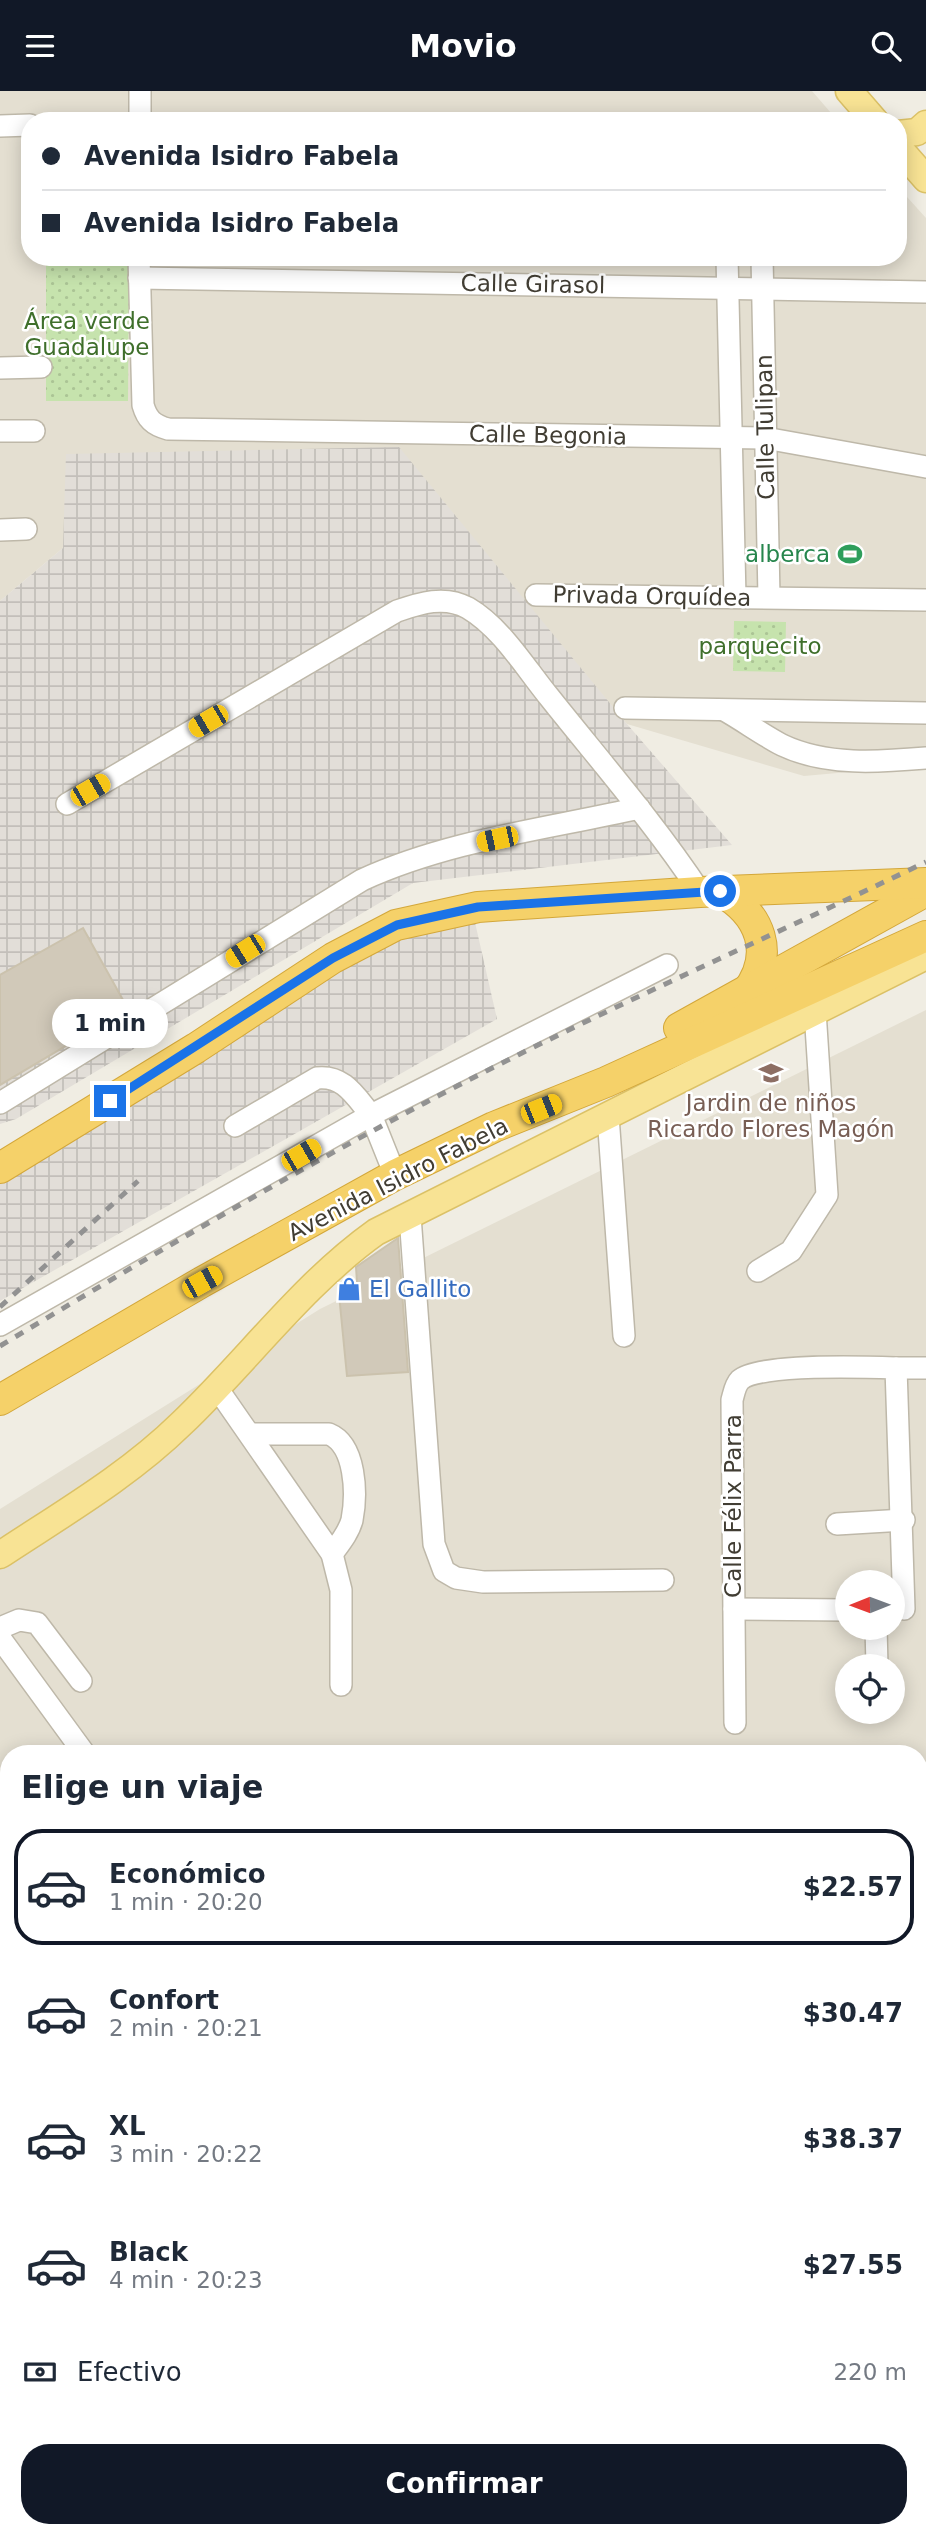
<!DOCTYPE html>
<html lang="es">
<head>
<meta charset="utf-8">
<style>
  body { margin:0; font-family:"DejaVu Sans",sans-serif; background:#f2f2f3; color:#1f2937; height:100vh; display:flex; flex-direction:column; font-size:26px; white-space:nowrap }
  * { box-sizing:border-box; margin:0 }
  p { font-size:23px; color:#747a83 }
  .icon { flex:none; width:38px; height:38px; fill:none; stroke:currentColor; stroke-width:2; stroke-linecap:round; stroke-linejoin:round }
  .map { position:relative; flex:1; overflow:hidden }
  .details { position:absolute; left:0px; top:1654px; width:928px; height:793px; display:flex; flex-direction:column; background:#fff; border-radius:28px 28px 0 0; box-shadow:0 4px 18px #0003 }
  .details>* { flex:none }
  .hud { position:absolute; left:21px; top:21px; width:886px; height:154px; border-radius:28px; box-shadow:0 4px 18px #0003; display:grid; align-content:center; height:154px; padding:0 21px; background:#fff }
  .needle { width:46px; rotate:269deg }
  .fabs { position:absolute; left:835px; top:1479px; display:grid; gap:14px }
  .fabs a { display:grid; place-items:center; width:70px; height:70px; border-radius:50%; background:#fff; box-shadow:0 4px 18px #0003; font-size:35px }
  .end { position:absolute; width:32px; height:32px; margin:-16px; border:9px solid #1a73e8; background:#fff; box-shadow:0 0 0 4px #fff }
  .from { border-radius:50% }
  .bubble { position:absolute; height:49px; border-radius:24px; background:#fff; box-shadow:0 4px 18px #0003; font-size:23px; font-weight:800; line-height:49px; text-align:center }
  .car { position:absolute; width:21px; height:42px; margin:-21px -10px; border-radius:9px; box-shadow:0 0 5px 2px #0007; background:linear-gradient(#f5c518 24%,#345 0 40%,#f5c518 0 76%,#345 0 86%,#f5c518 0) }
  .hud b { display:flex; align-items:center; gap:24px; height:66px; font-size:26px }
  .hud b+b { border-top:2px solid #e0e1e3 }
  .hud i { width:18px; height:18px; background:#1f2937 }
  ul { padding:0; list-style:none }
  li { display:flex; align-items:center; gap:21px; height:116px; margin:0 14px 10px; padding:0 7px; border:4px solid transparent; border-radius:28px }
  li div { flex:1 }
  li b { display:block; font-size:26px }
  li em { font-style:normal; font-weight:800 }
  li.selected { border-color:#111827 }
  li>.icon { width:63px; height:63px; stroke-width:1.5 }
  h2 { padding:0 21px; font-size:32px; line-height:84px }
  .pay { display:flex; align-items:center; gap:18px; height:77px; padding:0 21px; font-size:26px }
  .pay p { margin-inline-start:auto }
  .button { display:flex; gap:14px; margin-top:auto; padding:14px 21px }
  .button a { flex:1; height:80px; border-radius:28px; background:#111827; color:#fff; font-size:28px; font-weight:800; line-height:80px; text-align:center }
  header { display:flex; justify-content:space-between; align-items:center; height:91px; padding:0 21px; background:#111827; color:#fff; font-size:32px; font-weight:800 }
  .map>svg:first-child { display:block }
  .residential { fill:#e4dfd1; fill-rule:evenodd }
  .industrial { fill:url(#industrial-grid) }
  .grass { fill:url(#grass-dots) }
  .building { fill:#d1c9b9; stroke:#cbc2ad; stroke-width:2 }
  .lines { fill:none; stroke-linecap:round; stroke-linejoin:round }
  .minor-casing { stroke:#beb8a9; stroke-width:24 }
  .major-casing { stroke:#dbc166; stroke-width:29 }
  .highway-casing { stroke:#d3a73a; stroke-width:32 }
  .minor { stroke:#fff; stroke-width:21 }
  .major { stroke:#f8e394; stroke-width:26 }
  .highway { stroke:#f5d169; stroke-width:30 }
  .rail { stroke:#929292; stroke-width:5; stroke-dasharray:9 9; stroke-linecap:butt }
  .route { stroke:#1a73e8; stroke-width:9 }
  .labels { text-anchor:middle; dominant-baseline:central; stroke-width:5; stroke-linejoin:round; paint-order:stroke }
  .street-label { font-size:23px; fill:#413d33; stroke:#fff }
  .park-label { font-size:23px; fill:#3f6f2b; stroke:#fff }
  .leisure-label { font-size:23px; fill:#27864d; stroke:#fff; text-anchor:end }
  .education-label { font-size:23px; fill:#785e54; stroke:#fff }
  .shop-label { font-size:23px; fill:#366cbe; stroke:#fff; text-anchor:start }
</style>
</head>
<body>
<header><svg class="icon" aria-label="menu" viewBox="0 0 24 24"><path d="M4 6h16M4 12h16M4 18h16"/></svg>Movio<svg class="icon" aria-label="search" viewBox="0 0 24 24"><circle cx="10" cy="10" r="6"/><path d="M15 15l6 6"/></svg></header>
<div class="map">
<svg width="926" height="2446" viewBox="0 0 926 2446">
  <defs>
    <pattern id="industrial-grid" width="8" height="8" patternUnits="userSpaceOnUse" patternTransform="scale(1.75)"><rect width="8" height="8" fill="#e2ded8"/><path d="M0 4h8M4 0v8" fill="none" stroke="#c3bfba"/></pattern>
    <pattern id="grass-dots" width="8" height="8" patternUnits="userSpaceOnUse" patternTransform="scale(1.75)"><rect width="8" height="8" fill="#c6e3ad"/><path d="M2 2h.1M6 6h.1" fill="none" stroke="#abc495" stroke-width="1.8" stroke-linecap="round"/></pattern>
  </defs>
  <rect width="100%" height="100%" fill="#f0ede3"/>
  <g class="residential">
    <polygon points="0,0 812,0 838,30 30,30 30,166 898,166 898,96 926,127 926,674 804,685 627,633 494,476 63,457 0,510"/>
    <path d="M 926,919 L 926,2446 L 0,2446 L 0,1418 L 320,1218 ZM 847,1491 L 892,1491 L 892,1536 L 847,1536 ZM 847,1575 L 892,1575 L 892,1620 L 847,1620 ZM 9,1662 L 919,1662 L 919,2438 L 9,2438 Z"/>
  </g>
  <g class="industrial">
    <polygon points="399,356 627,633 732,754 413,792 16,1028 0,1033 0,510 63,457 66,363"/>
    <polygon points="474,827 497,928 0,1210 0,1093 379,848"/>
  </g>
  <g class="grass">
    <polygon points="46,166 129,166 128,310 46,310"/>
    <polygon points="734,530 786,531 785,581 733,580"/>
  </g>
  <g class="building">
    <polygon points="83,837 128,918 0,994 0,884"/>
    <polygon points="398,1147 408,1281 347,1285 338,1193 357,1191 356,1176"/>
  </g>
  <g class="lines">
    <g class="minor-casing">
      <g id="minor">
        <polyline points="140,0 140,30"/>
        <polyline points="0,35 30,34"/>
        <path d="M 139,166 L 143,314 C 147,328 153,334 168,338 L 765,347 L 926,376"/>
        <polyline points="727,166 735,506"/>
        <polyline points="762,166 769,506"/>
        <polyline points="139,187 926,201"/>
        <polyline points="0,277 41,276"/>
        <polyline points="0,340 34,340"/>
        <polyline points="0,439 26,438"/>
        <polyline points="536,504 926,509"/>
        <polyline points="625,617 926,622"/>
        <path d="M 726,620 C 745,631 763,644 782,654 C 826,675 879,671 926,667"/>
        <path d="M 67,713 L 397,520 C 420,512 445,504 468,517 C 502,537 526,578 550,607 C 601,671 655,733 700,801"/>
        <path d="M 0,1012 L 362,789 C 449,749 547,738 639,717"/>
        <polyline points="608,1025 624,1245"/>
        <polyline points="395,1084 371,1024 667,874"/>
        <polyline points="410,1125 434,1453 444,1480 456,1487 483,1491 663,1489"/>
        <polyline points="758,1180 791,1160 827,1104 815,920"/>
        <path d="M 0,1234 L 371,1024 C 355,1005 344,984 317,987 L 235,1035"/>
        <polyline points="896,1277 926,1277"/>
        <polyline points="217,1297 332,1463 341,1499 341,1594"/>
        <path d="M 251,1343 L 329,1343 C 356,1354 357,1403 352,1429 C 349,1441 340,1452 332,1463"/>
        <polyline points="837,1433 904,1429"/>
        <polyline points="734,1518 847,1519"/>
        <polyline points="876,1536 877,1575"/>
        <polyline points="0,1537 19,1529 37,1532 81,1590"/>
        <polyline points="0,1547 84,1662"/>
        <path d="M 735,1632 L 732,1309 C 734,1302 735,1294 740,1289 C 758,1272 868,1276 896,1277 L 904,1518"/>
        <polyline points="922,1695 926,1695"/>
        <polyline points="0,1750 9,1753"/>
        <polyline points="919,1784 926,1783"/>
        <polyline points="0,1805 9,1811"/>
        <polyline points="0,1942 9,1935"/>
        <polyline points="919,2083 926,2080"/>
        <polyline points="919,2133 926,2130"/>
        <polyline points="919,2222 926,2264"/>
        <polyline points="0,2301 9,2308"/>
        <polyline points="0,2332 9,2325"/>
        <polyline points="122,2438 128,2446"/>
        <polyline points="351,2438 354,2446"/>
        <polyline points="571,2438 572,2446"/>
        <polyline points="754,2438 757,2446"/>
        <polyline points="94,2446 104,2438"/>
      </g>
    </g>
    <g class="major-casing">
      <g id="major">
        <polyline points="849,0 875,30"/>
        <polyline points="898,43 917,41 926,33"/>
        <polyline points="898,56 926,88"/>
        <path d="M 0,1464 C 62,1423 128,1385 182,1332 C 247,1270 303,1193 376,1141 L 926,865"/>
      </g>
    </g>
    <g class="highway-casing">
      <g id="highway">
        <path d="M 720,800 C 761,823 776,863 746,902"/>
        <polyline points="679,937 926,800"/>
        <polyline points="0,1077 196,957 333,867 396,834 478,816 700,801 926,792"/>
        <polyline points="0,1309 202,1191 395,1084 494,1036 606,991 926,845"/>
      </g>
    </g>
    <use href="#minor" class="minor"/>
    <use href="#major" class="major"/>
    <use href="#highway" class="highway"/>
    <g class="rail">
      <polyline points="0,1216 138,1090"/>
      <path d="M 0,1255 C 170,1153 342,1052 520,963 C 654,896 791,836 926,771"/>
    </g>
  </g>
  <g class="lines">
    <polyline class="route" points="110,1010 333,867 397,834 478,816 720,800"/>
  </g>
  <defs>
    <g id="stadium-bare" transform="scale(1.89)"><path d="M0-5a6.5 5 0 1 0 0 10a6.5 5 0 1 0 0-10ZM-3.5-1.8h7v3.6h-7Z" fill="#2e9e5b" stroke="#fff" stroke-width="2.5" paint-order="stroke"/></g>
    <g id="school-bare" transform="scale(1.89)"><path d="M0-5L7-2L0 1L-7-2ZM-4 1L0 2.5L4 1V4Q0 6-4 4Z" fill="#8d6e63" stroke="#fff" stroke-width="2.5" paint-order="stroke"/></g>
    <g id="shop-bare" transform="scale(1.89)"><path d="M-5-2.5h2.3a2.7 3.5 0 0 1 5.4 0H5L5.5 6h-11ZM-1.5-2.5h3a1.5 2.3 0 0 0-3 0Z" fill="#3f7fe0" stroke="#fff" stroke-width="2.5" paint-order="stroke"/></g>
  </defs>
  <g fill-rule="evenodd">
    <use href="#stadium-bare" x="850" y="463"/>
    <use href="#school-bare" x="771" y="982"/>
    <use href="#shop-bare" x="349" y="1198"/>
  </g>
  <g class="labels">
    <g class="street-label">
      <text transform="translate(533 193) rotate(1)">Calle Girasol</text>
      <text transform="translate(765 336) rotate(-91)">Calle Tulipan</text>
      <text transform="translate(548 344) rotate(1)">Calle Begonia</text>
      <text transform="translate(652 505) rotate(1)">Privada Orquídea</text>
      <text transform="translate(398 1088) rotate(-27)">Avenida Isidro Fabela</text>
      <text transform="translate(733 1415) rotate(-90)">Calle Félix Parra</text>
    </g>
    <g class="park-label">
      <text x="87" y="230">Área verde<tspan x="87" dy="26">Guadalupe</tspan></text>
      <text x="760" y="555">parquecito</text>
    </g>
    <g class="leisure-label">
      <text x="830" y="463">alberca</text>
    </g>
    <g class="education-label">
      <text x="771" y="1012">Jardin de niños<tspan x="771" dy="26">Ricardo Flores Magón</tspan></text>
    </g>
    <g class="shop-label">
      <text x="369" y="1198">El Gallito</text>
    </g>
  </g>
</svg>
<div class="fabs">
<a><svg class="needle" viewBox="-14 -14 28 28"><path d="M0-13l5 13h-10z" fill="#e53935"/><path d="M0 13l5-13h-10z" fill="#747a83"/></svg></a>
<a><svg class="icon" aria-label="locate" viewBox="0 0 24 24"><circle cx="12" cy="12" r="6"/><path d="M12 2v4M12 18v4M2 12h4M18 12h4"/></svg></a>
</div>
<i class="end from" style="left:720px;top:800px"></i>
<i class="end" style="left:110px;top:1010px"></i>
<div class="bubble" style="left:52px;top:908px;width:116px">1 min</div>
<i class="car" style="left:208px;top:630px;rotate:240deg"></i>
<i class="car" style="left:90px;top:699px;rotate:60deg"></i>
<i class="car" style="left:497px;top:748px;rotate:258deg"></i>
<i class="car" style="left:245px;top:860px;rotate:238deg"></i>
<i class="car" style="left:541px;top:1018px;rotate:68deg"></i>
<i class="car" style="left:301px;top:1064px;rotate:60deg"></i>
<i class="car" style="left:202px;top:1191px;rotate:61deg"></i>
<div class="hud">
<b><i class="from"></i>Avenida Isidro Fabela</b>
<b><i></i>Avenida Isidro Fabela</b>
</div>
<section class="details">
<h2>Elige un viaje</h2>
<ul>
<li class="selected"><svg class="icon" aria-label="car" viewBox="0 0 24 24"><path d="M5 17H2v-5l4-1 3-4h7l3 4 3 1v5h-3M9 17h6M6 11h13"/><circle cx="7" cy="17" r="2"/><circle cx="17" cy="17" r="2"/></svg><div><b>Económico</b><p>1 min · 20:20</p></div><em>$22.57</em></li>
<li><svg class="icon" aria-label="car" viewBox="0 0 24 24"><path d="M5 17H2v-5l4-1 3-4h7l3 4 3 1v5h-3M9 17h6M6 11h13"/><circle cx="7" cy="17" r="2"/><circle cx="17" cy="17" r="2"/></svg><div><b>Confort</b><p>2 min · 20:21</p></div><em>$30.47</em></li>
<li><svg class="icon" aria-label="car" viewBox="0 0 24 24"><path d="M5 17H2v-5l4-1 3-4h7l3 4 3 1v5h-3M9 17h6M6 11h13"/><circle cx="7" cy="17" r="2"/><circle cx="17" cy="17" r="2"/></svg><div><b>XL</b><p>3 min · 20:22</p></div><em>$38.37</em></li>
<li><svg class="icon" aria-label="car" viewBox="0 0 24 24"><path d="M5 17H2v-5l4-1 3-4h7l3 4 3 1v5h-3M9 17h6M6 11h13"/><circle cx="7" cy="17" r="2"/><circle cx="17" cy="17" r="2"/></svg><div><b>Black</b><p>4 min · 20:23</p></div><em>$27.55</em></li>
</ul>
<div class="pay"><svg class="icon" aria-label="cash" viewBox="0 0 24 24"><path d="M3 7h18v10H3z"/><circle cx="12" cy="12" r="2"/></svg>Efectivo<p>220 m</p></div>
<div class="button"><a>Confirmar</a></div>
</section>
</div>
</body>
</html>
